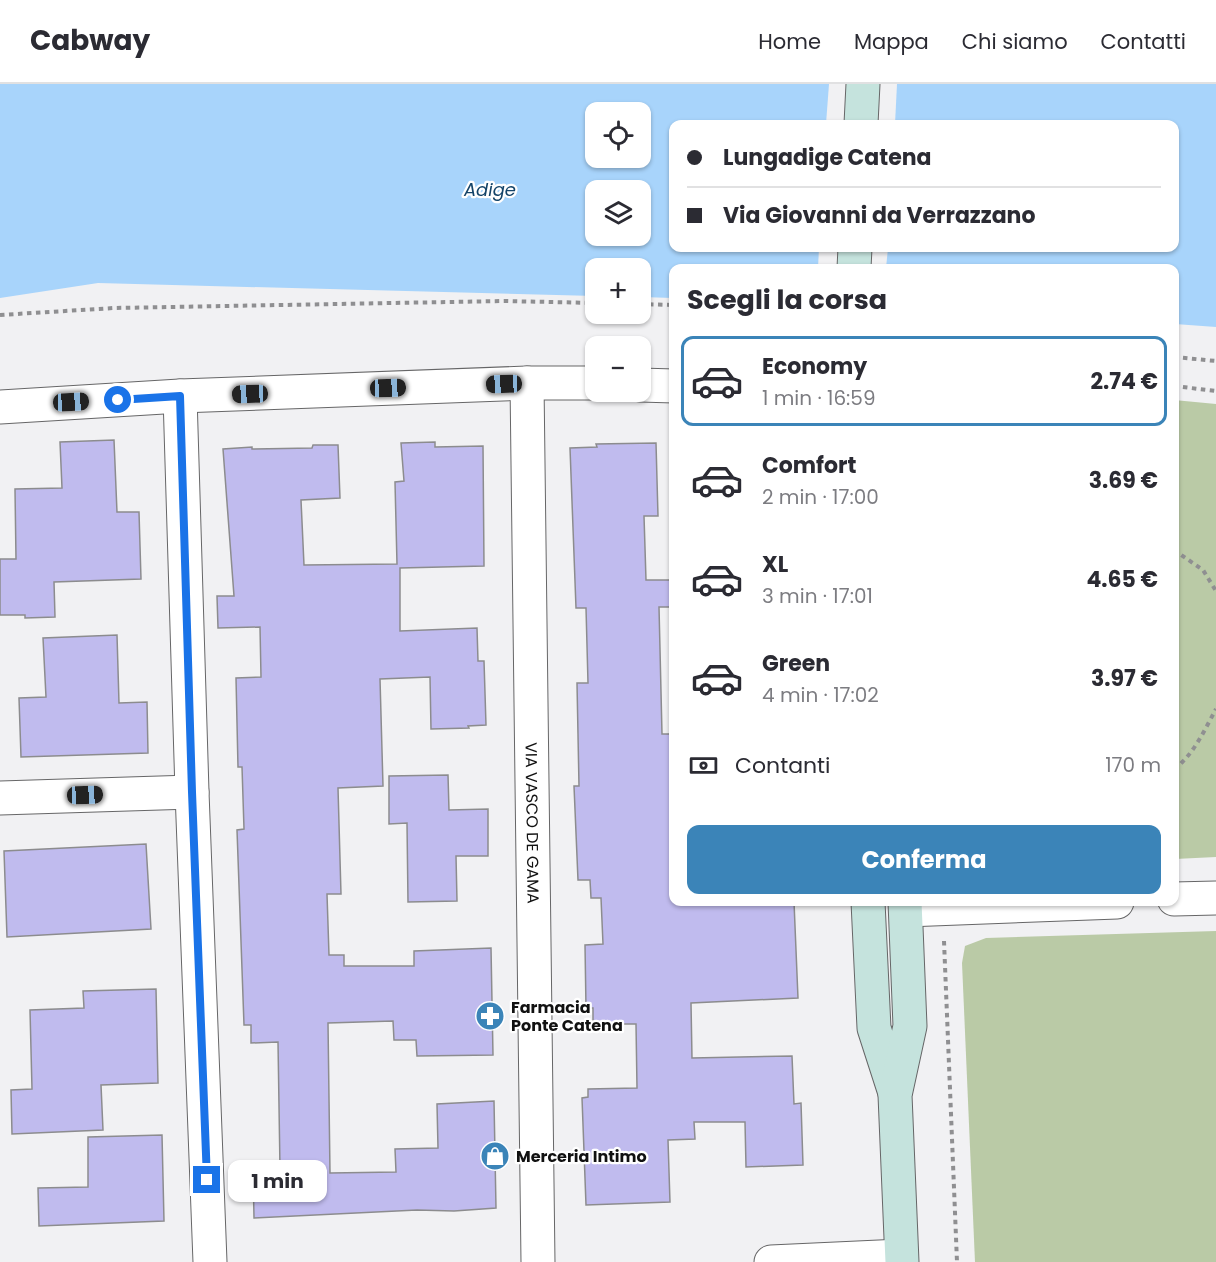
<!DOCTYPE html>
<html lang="it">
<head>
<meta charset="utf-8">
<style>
  body { margin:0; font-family:Poppins,sans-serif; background:#f2f2f3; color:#2b2b33; height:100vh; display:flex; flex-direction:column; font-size:22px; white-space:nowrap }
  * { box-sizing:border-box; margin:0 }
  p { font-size:20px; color:#7c7c81 }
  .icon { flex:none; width:33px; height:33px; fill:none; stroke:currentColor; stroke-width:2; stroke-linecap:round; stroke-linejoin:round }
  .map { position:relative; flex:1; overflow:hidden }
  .side { position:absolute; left:669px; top:180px; width:510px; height:642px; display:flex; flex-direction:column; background:#fff; border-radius:12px; box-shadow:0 2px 4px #0004 }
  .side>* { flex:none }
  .hud { position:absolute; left:669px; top:36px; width:510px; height:132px; border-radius:12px; box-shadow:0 2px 4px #0004; display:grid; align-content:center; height:132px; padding:0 18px; background:#fff }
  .tools { position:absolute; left:585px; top:18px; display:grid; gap:12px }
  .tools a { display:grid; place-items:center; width:66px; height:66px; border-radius:12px; background:#fff; box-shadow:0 2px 4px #0004; font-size:30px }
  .end { position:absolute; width:27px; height:27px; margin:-14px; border:8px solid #1a73e8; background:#fff; box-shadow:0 0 0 3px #fff }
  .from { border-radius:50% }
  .bubble { position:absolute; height:42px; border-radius:12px; background:#fff; box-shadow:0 2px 4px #0004; font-size:20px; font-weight:700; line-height:42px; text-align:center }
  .car { position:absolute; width:18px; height:36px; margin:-18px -9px; border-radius:8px; box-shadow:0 0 4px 2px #0007; background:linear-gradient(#222 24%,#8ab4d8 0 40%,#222 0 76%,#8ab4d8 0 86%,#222 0) }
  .hud b { display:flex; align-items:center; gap:21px; height:57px; font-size:22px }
  .hud b+b { border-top:2px solid #e1e1e2 }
  .hud i { width:15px; height:15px; background:#2b2b33 }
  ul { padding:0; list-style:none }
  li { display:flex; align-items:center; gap:18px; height:90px; margin:0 12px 9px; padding:0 6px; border:3px solid transparent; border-radius:12px }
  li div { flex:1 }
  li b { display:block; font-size:22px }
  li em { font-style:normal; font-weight:700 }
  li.active { border-color:#3b84b8 }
  li>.icon { width:54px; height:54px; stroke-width:1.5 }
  h2 { padding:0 18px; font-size:27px; line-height:72px }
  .pay { display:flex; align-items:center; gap:15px; height:66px; padding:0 18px; font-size:22px }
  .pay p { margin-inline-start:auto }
  .action { display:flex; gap:12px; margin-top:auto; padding:12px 18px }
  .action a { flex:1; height:69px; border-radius:12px; background:#3b84b8; color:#fff; font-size:24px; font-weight:700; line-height:69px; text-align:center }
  header { display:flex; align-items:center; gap:36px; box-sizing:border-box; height:84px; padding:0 30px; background:#fff; border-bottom:2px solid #e1e1e2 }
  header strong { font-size:28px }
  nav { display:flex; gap:33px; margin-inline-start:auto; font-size:21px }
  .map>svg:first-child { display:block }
  .green { fill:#bacaa6 }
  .water { fill:#a8d4fb; fill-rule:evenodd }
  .pier { fill:#f1f1f3 }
  .building { fill:#c0bbee; stroke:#8c8c8e; stroke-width:1.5 }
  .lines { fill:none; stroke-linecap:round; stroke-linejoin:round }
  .street-casing { stroke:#666667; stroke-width:35 }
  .secondary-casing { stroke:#666667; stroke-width:35 }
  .path { stroke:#8f8f91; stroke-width:4; stroke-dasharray:4.5 4.5; stroke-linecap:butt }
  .street { stroke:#fff; stroke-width:33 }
  .secondary { stroke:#c5e3dd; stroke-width:33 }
  .route { stroke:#1a73e8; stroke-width:8 }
  .labels { text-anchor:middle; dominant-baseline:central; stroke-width:4.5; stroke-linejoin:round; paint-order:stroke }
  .street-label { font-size:16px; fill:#111; stroke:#fff }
  .poi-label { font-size:16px; font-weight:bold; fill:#111; stroke:#fff; text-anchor:start }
  .water-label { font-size:18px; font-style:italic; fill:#144469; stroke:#fff }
</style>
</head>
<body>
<header>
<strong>Cabway</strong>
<nav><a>Home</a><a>Mappa</a><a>Chi siamo</a><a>Contatti</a></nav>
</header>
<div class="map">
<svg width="1216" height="1178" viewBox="0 0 1216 1178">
  <rect width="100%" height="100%" fill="#f1f1f3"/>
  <g class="green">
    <polygon points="1174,316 1216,320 1216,773 1175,775"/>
    <polygon points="1216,847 1216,1178 975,1178 962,879 965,862 986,854"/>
  </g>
  <path class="water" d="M 0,0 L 1216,0 L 1216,243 L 1175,240 L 1174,184 L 674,184 L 673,214 L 641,213 L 640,184 L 596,184 L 595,212 L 98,199 L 0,214 ZM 596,28 L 640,28 L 640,74 L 596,74 ZM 674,40 L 1174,40 L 1174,164 L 674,164 ZM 596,106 L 640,106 L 640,152 L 596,152 Z"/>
  <g class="pier">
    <polygon points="829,0 897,0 895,40 826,40"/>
    <polygon points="819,164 888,164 886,184 818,184"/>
  </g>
  <g class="building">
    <polygon points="114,356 117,428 139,428 141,495 54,498 55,533 25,534 25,531 0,531 0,475 16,475 15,405 62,404 60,358"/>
    <polygon points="435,358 435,363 483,362 484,482 400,484 400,547 477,544 478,577 484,577 486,641 468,642 469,644 431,645 430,593 380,595 383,702 338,704 341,810 327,810 329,871 344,871 344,882 414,882 414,867 491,864 493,971 417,972 416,956 394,956 393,937 328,939 330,1089 396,1088 395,1065 438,1064 437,1020 494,1017 496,1124 454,1127 417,1126 254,1134 253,1085 280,1085 278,958 251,959 251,941 244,941 237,746 244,745 242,683 238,683 236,594 261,593 260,543 218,544 217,512 234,512 223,365 252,363 252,365 312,364 313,361 338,361 340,414 301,416 304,481 397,480 395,398 404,397 401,359"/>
    <polygon points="656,359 658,432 644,432 646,496 674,496 674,523 659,523 662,650 674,650 674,818 794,818 798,914 691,919 692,974 792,972 794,1020 801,1019 803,1081 746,1083 745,1038 694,1038 695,1055 668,1056 670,1118 586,1121 582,1014 588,1013 588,1005 637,1004 636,940 593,940 593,924 586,924 585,861 603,860 601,814 591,814 590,796 578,796 574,702 579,702 577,599 588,599 586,524 576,524 570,364 597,363 596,360"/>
    <polygon points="117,551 119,619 147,618 148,669 21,673 19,614 46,613 43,554"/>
    <polygon points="448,691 449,726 488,725 488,772 456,772 457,817 408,818 407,739 389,740 389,692"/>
    <polygon points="146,760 151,845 7,853 4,767"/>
    <polygon points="156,905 158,999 101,1001 103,1046 12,1050 11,1006 32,1005 30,926 84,924 83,907"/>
    <polygon points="162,1051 164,1137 39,1142 38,1104 88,1103 88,1053"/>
  </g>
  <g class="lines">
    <g class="street-casing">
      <g id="street">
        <path id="s1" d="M 527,299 L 538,1178"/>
        <polyline points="640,301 674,302"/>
        <polyline points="180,312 192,708 210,1178"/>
        <polyline points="0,323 180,312 527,299 596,299"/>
        <polyline points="0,714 192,708"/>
        <polyline points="1174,815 1216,814"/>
        <polyline points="906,826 1117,818"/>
        <polyline points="771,1178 901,1172"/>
      </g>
    </g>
    <g class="secondary-casing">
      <g id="secondary">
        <polyline points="861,40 863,0"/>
        <polyline points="854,184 855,164"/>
        <polyline points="868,818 874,944 895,1009"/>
        <polyline points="902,1178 895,1011 910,942 905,818"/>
      </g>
    </g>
    <g class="path">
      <polyline points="640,220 674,221"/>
      <polyline points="0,231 114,224 504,217 596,219"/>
      <polyline points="1174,273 1216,277"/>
      <polyline points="1174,302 1216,307"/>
      <polyline points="1174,466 1203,486 1216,507"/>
      <path d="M 1174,685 C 1193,672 1205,645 1216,625"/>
      <polyline points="944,857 957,1178"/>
    </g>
    <use href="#street" class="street"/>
    <use href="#secondary" class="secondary"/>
  </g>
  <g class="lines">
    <polyline class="route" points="118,316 180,312 192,708 207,1096"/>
  </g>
  <defs>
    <g id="pharmacy-disc" transform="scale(1.5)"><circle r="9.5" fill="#3b84b8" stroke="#fff"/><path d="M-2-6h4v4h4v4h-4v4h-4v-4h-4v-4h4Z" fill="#fff"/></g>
    <g id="shop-disc" transform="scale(1.5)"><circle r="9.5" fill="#3b84b8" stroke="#fff"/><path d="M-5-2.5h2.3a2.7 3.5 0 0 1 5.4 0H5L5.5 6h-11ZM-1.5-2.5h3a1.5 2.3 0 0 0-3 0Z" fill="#fff"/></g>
  </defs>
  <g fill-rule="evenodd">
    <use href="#pharmacy-disc" x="490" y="932"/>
    <use href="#shop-disc" x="495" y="1072"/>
  </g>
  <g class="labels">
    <g class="street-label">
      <text stroke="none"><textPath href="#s1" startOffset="440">VIA VASCO DE GAMA</textPath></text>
    </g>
    <g class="poi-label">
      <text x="511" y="923">Farmacia<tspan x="511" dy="18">Ponte Catena</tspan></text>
      <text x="516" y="1072">Merceria Intimo</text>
    </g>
    <g class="water-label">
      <text x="490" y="105">Adige</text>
    </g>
  </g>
</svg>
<div class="tools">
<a><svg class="icon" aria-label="locate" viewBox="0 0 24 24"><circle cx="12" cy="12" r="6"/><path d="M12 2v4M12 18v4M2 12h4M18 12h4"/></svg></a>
<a><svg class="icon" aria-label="layers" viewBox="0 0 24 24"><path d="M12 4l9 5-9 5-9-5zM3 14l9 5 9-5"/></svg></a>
<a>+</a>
<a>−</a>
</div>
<i class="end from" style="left:118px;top:316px"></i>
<i class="end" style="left:207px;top:1096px"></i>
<div class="bubble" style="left:228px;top:1076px;width:99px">1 min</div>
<i class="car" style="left:504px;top:300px;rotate:268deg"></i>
<i class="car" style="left:388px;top:304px;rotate:88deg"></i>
<i class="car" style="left:250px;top:310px;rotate:268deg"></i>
<i class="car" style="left:71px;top:318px;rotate:87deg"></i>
<i class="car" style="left:85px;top:711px;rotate:88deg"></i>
<div class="hud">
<b><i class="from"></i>Lungadige Catena</b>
<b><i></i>Via Giovanni da Verrazzano</b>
</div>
<section class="side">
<h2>Scegli la corsa</h2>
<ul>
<li class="active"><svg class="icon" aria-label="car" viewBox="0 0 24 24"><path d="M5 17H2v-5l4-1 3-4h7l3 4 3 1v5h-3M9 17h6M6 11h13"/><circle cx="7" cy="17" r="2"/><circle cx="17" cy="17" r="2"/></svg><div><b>Economy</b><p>1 min · 16:59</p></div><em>2.74 €</em></li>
<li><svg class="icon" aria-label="car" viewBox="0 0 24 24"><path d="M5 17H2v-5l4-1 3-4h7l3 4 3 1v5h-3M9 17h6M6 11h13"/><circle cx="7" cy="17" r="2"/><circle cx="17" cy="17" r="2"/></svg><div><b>Comfort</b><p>2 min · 17:00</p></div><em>3.69 €</em></li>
<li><svg class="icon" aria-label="car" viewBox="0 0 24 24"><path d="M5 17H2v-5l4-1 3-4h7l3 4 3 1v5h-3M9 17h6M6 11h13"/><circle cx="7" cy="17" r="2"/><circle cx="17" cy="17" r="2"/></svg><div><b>XL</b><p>3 min · 17:01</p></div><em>4.65 €</em></li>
<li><svg class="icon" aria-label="car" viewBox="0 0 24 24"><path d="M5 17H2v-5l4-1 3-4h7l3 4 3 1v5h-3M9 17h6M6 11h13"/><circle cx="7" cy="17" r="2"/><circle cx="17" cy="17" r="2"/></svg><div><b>Green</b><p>4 min · 17:02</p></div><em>3.97 €</em></li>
</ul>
<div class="pay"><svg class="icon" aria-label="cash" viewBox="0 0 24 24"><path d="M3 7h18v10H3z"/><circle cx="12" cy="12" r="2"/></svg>Contanti<p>170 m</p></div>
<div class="action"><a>Conferma</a></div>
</section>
</div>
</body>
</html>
